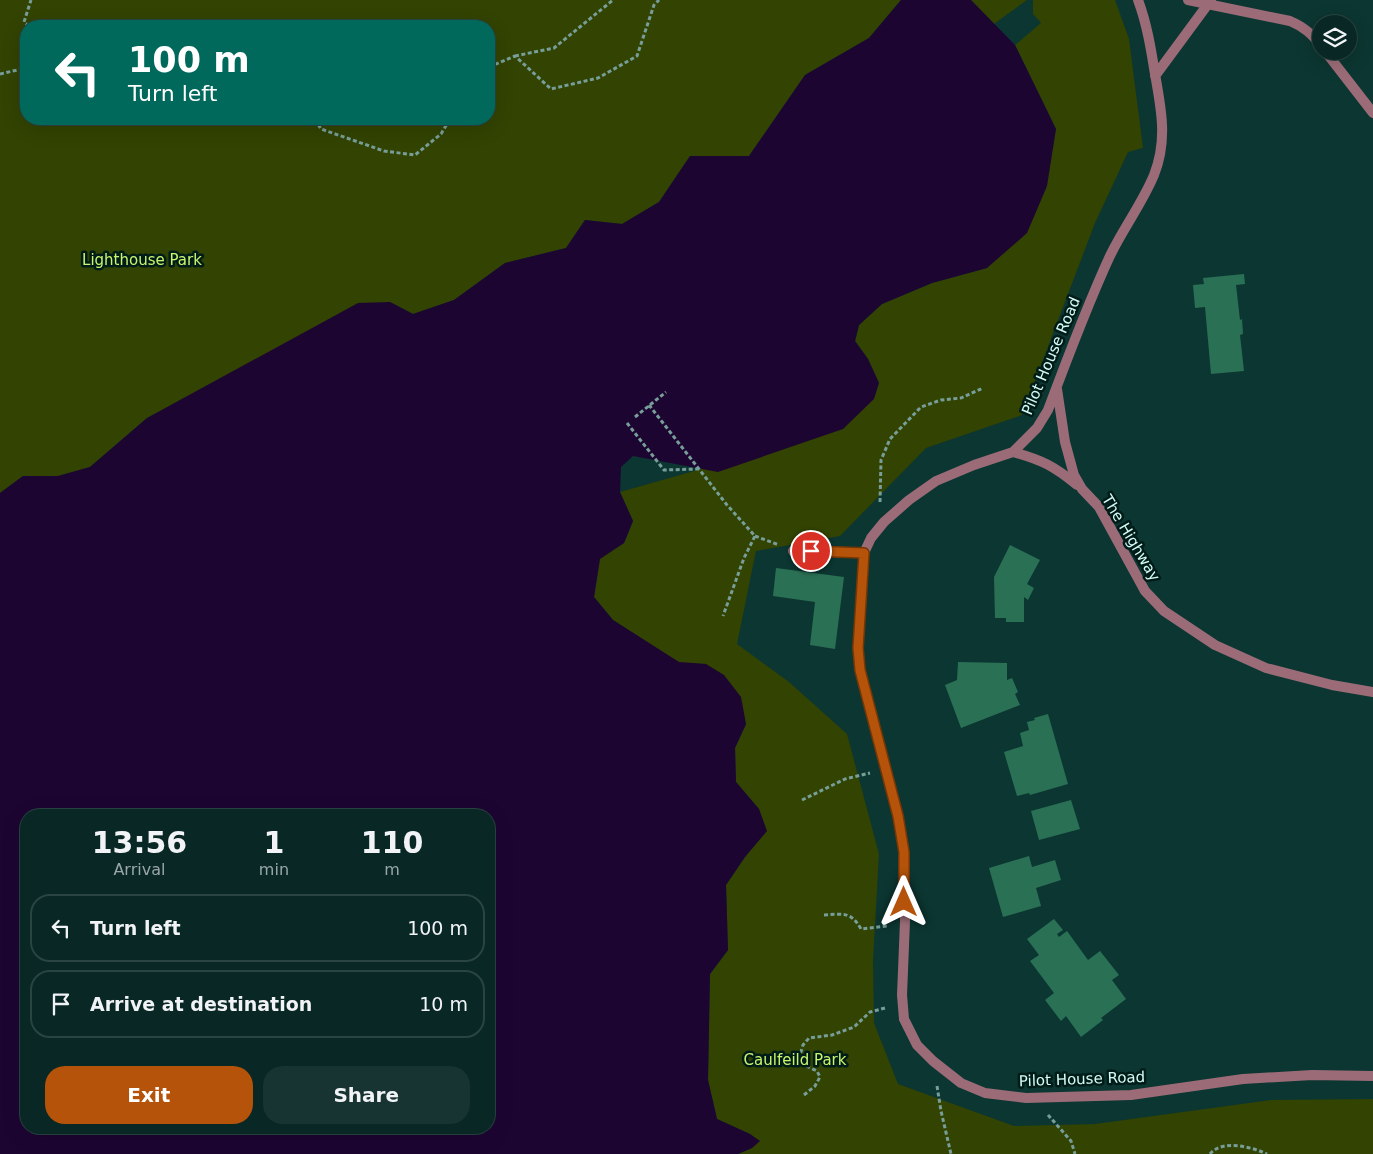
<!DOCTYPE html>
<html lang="en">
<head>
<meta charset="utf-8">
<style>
  body { margin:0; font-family:"DejaVu Sans",sans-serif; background:#173432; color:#f1f3f6; height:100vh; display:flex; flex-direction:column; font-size:19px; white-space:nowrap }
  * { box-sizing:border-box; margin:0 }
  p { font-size:16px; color:#99a6a7 }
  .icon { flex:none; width:28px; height:28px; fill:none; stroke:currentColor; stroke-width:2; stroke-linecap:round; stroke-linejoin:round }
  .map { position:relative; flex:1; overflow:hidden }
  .drawer { position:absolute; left:20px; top:809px; width:475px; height:325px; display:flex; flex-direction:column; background:#092825; border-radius:20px; box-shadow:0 5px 20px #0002,0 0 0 1px #294442 }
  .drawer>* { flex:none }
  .banner { position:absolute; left:20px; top:20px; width:475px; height:105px; border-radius:20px; box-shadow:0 5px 20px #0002,0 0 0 1px #294442; background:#00695c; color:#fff; overflow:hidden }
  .tools { position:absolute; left:1312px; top:15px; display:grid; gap:10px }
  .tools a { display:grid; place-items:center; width:45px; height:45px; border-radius:50%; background:#092825; box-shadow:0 5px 20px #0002,0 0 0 1px #294442; font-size:25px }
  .pin { position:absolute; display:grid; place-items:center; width:42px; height:42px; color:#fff; margin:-21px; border:2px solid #fff; border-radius:50%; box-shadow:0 1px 5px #0007 }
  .me { position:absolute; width:55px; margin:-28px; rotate:0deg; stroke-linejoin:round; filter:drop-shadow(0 0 4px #0008) }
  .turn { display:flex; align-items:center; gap:18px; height:105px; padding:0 25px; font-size:22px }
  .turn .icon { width:65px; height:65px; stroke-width:2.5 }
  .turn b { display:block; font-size:35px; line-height:42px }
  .eta { display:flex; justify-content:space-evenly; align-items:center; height:85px; text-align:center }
  .eta b { font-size:30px; font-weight:700; line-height:35px }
  .primary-button { display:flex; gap:10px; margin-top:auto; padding:10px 25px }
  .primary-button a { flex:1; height:58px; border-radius:20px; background:#b45309; color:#fff; font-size:20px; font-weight:700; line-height:58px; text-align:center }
  .primary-button a+a { background:#173432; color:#f1f3f6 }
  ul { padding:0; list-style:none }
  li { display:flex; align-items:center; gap:15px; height:68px; margin:0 10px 8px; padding:0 15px; border:2px solid #294442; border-radius:20px }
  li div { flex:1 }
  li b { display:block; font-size:19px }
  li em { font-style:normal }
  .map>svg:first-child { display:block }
  .green { fill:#324302; fill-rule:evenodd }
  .water { fill:#1d0532; fill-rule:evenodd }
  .building { fill:#2a7055 }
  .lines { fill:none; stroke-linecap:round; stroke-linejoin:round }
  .path { stroke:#779e98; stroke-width:3; stroke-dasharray:4 2.5; stroke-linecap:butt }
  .service { stroke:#9b6c77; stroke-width:10 }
  .minor { stroke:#9b6c77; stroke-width:10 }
  .route-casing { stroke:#753606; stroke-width:12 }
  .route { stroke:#b45309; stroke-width:9 }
  .labels { text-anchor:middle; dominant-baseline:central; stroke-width:5; stroke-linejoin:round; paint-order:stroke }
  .park-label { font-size:15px; fill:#caf46c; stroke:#001c19 }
  .street-label { font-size:15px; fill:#d6fbf5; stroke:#001c19 }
</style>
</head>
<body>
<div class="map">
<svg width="1373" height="1154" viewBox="0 0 1373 1154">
  <rect width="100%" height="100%" fill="#0c3631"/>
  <!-- green -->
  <path class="green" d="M0,0H901L869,38L805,75L749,156H690L659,202L622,224L585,220L566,248L505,263L454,300L413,314L390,302L147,418L90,467L58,476H23L0,493ZM26,26H489V119H26Z
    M971,0H1027L994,24Z
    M1033,0H1115L1129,39L1143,148L1128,152L1095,223L1022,415L926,448L840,536L756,551L737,644L789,682L847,734L879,854L873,961L874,1023L898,1084L1014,1126L1095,1124L1271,1100L1373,1099V1154H738L752,1148L750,1134L717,1119L708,1080L710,974L728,950L726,885L745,857L766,831L759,809L736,782L735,748L746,724L706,664L679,663L613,620L594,597L600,558L624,543L633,521L620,492L843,429L879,383L868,359L855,341L859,325L882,304L932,283L987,268L1056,129L1015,45L1041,23L1033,14Z"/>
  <!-- water -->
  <path class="water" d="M901,0H971L1015,45L1056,129L1047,186L1027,233L987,268L932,283L882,304L859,325L855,341L868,359L879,383L874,399L843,429L718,472L633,456L621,467L620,492L633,521L624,543L600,559L594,597L613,620L679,662L706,664L724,675L741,697L746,724L735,748L736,782L759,809L767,831L745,857L726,885L728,950L710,974L708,1080L717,1119L750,1134L760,1141L752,1148L738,1154H0V493L23,476H58L90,467L147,418L358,303L390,302L413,314L454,300L505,263L566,248L585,220L622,224L659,202L690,156H749L805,75L869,38ZM26,815H489V1128H26Z"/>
  <!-- building -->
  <path class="building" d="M1244,274L1245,284L1236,285L1240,320L1242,319L1243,334L1240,335L1244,371L1211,374L1205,307L1195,308L1193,285L1204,284L1203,278Z
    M1010,545L1040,560L1027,584L1034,588L1028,600L1024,597V622H1006V618H995L994,577Z
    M776,568L844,577L835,649L810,645L815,602L773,596Z
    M958,662L1007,663V680L1012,678L1018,692L1015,694L1020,705L961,728L945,685L957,680Z
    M1048,714L1068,784L1030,795L1029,793L1017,796L1004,752L1023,746L1020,733L1029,730L1027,722L1035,720L1034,718Z
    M1071,800L1080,829L1039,840L1031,811Z
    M1029,856L1032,867L1055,860L1061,880L1036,888L1041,906L1003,917L989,868Z
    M1054,919L1063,930L1057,934L1059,937L1067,931L1088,960L1100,951L1119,975L1112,980L1126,999L1101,1018L1103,1020L1081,1037L1066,1016L1061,1021L1045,1000L1054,993L1030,961L1039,955L1027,939Z"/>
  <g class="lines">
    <!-- path -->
    <path class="path" d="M29,26L24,22L31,0
      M515,56L554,48L613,0
      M489,67L515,56L551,89L598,78L637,56L654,5L659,0
      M0,74L26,68
      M315,119L321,129L384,151L415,155L441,134L450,119
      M649,405L727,505L755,536L744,558L723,616
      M635,417L666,392
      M627,423L664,470L699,469
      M880,502L881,460L890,439L921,407L941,400L961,398L983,388
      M755,536L779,545
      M802,800L845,779L870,773
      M824,915C842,914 851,911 861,929L887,926
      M937,1086L941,1111L951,1154
      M804,1095L815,1086L820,1077L817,1071L804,1065L800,1055L803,1045L809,1038L832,1035L854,1027L870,1012L885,1008
      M1048,1115L1071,1141L1075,1154
      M1210,1154C1222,1139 1252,1147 1267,1154"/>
    <!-- service -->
    <path class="service" d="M793,551L864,553"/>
    <!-- minor -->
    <path class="minor" d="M1138,0C1147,24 1151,49 1155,74C1161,108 1168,140 1154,175C1142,204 1122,230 1109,258C1086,308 1067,359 1048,410L1037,428L1013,452L974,465L936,481L909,500L884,522L871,538L864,553L858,648L860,671L898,816L904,852L905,921L902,995L904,1019L917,1045L933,1061L961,1083L985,1093L1026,1098L1131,1095L1243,1079L1312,1075L1373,1076
      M1188,0L1290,21C1304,27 1312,34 1321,46
      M1325,51L1373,113
      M1155,76L1211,0
      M1057,389L1065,442L1074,475L1082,489L1099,507L1145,591L1164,611L1215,645L1266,668L1332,685L1373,692
      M1013,452C1042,460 1054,466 1077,485"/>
  </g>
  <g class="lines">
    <defs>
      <path id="route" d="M811,551L864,553L858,648L860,670L898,816L904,852V902"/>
    </defs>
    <!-- route casing -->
    <use href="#route" class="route-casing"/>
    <!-- route -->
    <use href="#route" class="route"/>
  </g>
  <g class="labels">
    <!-- park labels -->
    <g class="park-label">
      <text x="142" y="260">Lighthouse Park</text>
      <text x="795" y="1060">Caulfeild Park</text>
    </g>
    <!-- street labels -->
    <g class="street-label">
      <text transform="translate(1051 356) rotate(-67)">Pilot House Road</text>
      <text transform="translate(1131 538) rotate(59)">The Highway</text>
      <text transform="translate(1082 1079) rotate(-2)">Pilot House Road</text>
    </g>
  </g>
</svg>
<div class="tools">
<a><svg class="icon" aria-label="layers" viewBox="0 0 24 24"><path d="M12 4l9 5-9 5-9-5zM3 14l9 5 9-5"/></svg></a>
</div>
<div class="pin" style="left:811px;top:551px;background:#d93025"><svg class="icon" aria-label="arrive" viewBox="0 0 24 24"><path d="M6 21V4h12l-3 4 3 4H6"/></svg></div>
<svg class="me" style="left:904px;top:902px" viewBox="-20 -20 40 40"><path d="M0-17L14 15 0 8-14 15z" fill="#b45309" stroke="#fff" stroke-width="4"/></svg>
<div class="banner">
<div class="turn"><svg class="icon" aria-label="left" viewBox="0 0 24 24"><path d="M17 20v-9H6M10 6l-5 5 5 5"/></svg><div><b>100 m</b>Turn left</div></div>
</div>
<section class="drawer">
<div class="eta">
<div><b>13:56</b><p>Arrival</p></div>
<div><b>1</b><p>min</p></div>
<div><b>110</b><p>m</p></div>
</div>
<ul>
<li><svg class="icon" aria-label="left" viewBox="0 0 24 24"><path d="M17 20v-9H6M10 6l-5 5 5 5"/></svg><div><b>Turn left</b></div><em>100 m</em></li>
<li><svg class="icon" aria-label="arrive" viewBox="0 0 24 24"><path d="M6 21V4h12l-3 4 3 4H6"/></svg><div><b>Arrive at destination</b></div><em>10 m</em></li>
</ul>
<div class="primary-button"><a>Exit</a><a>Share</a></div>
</section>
</div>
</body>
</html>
